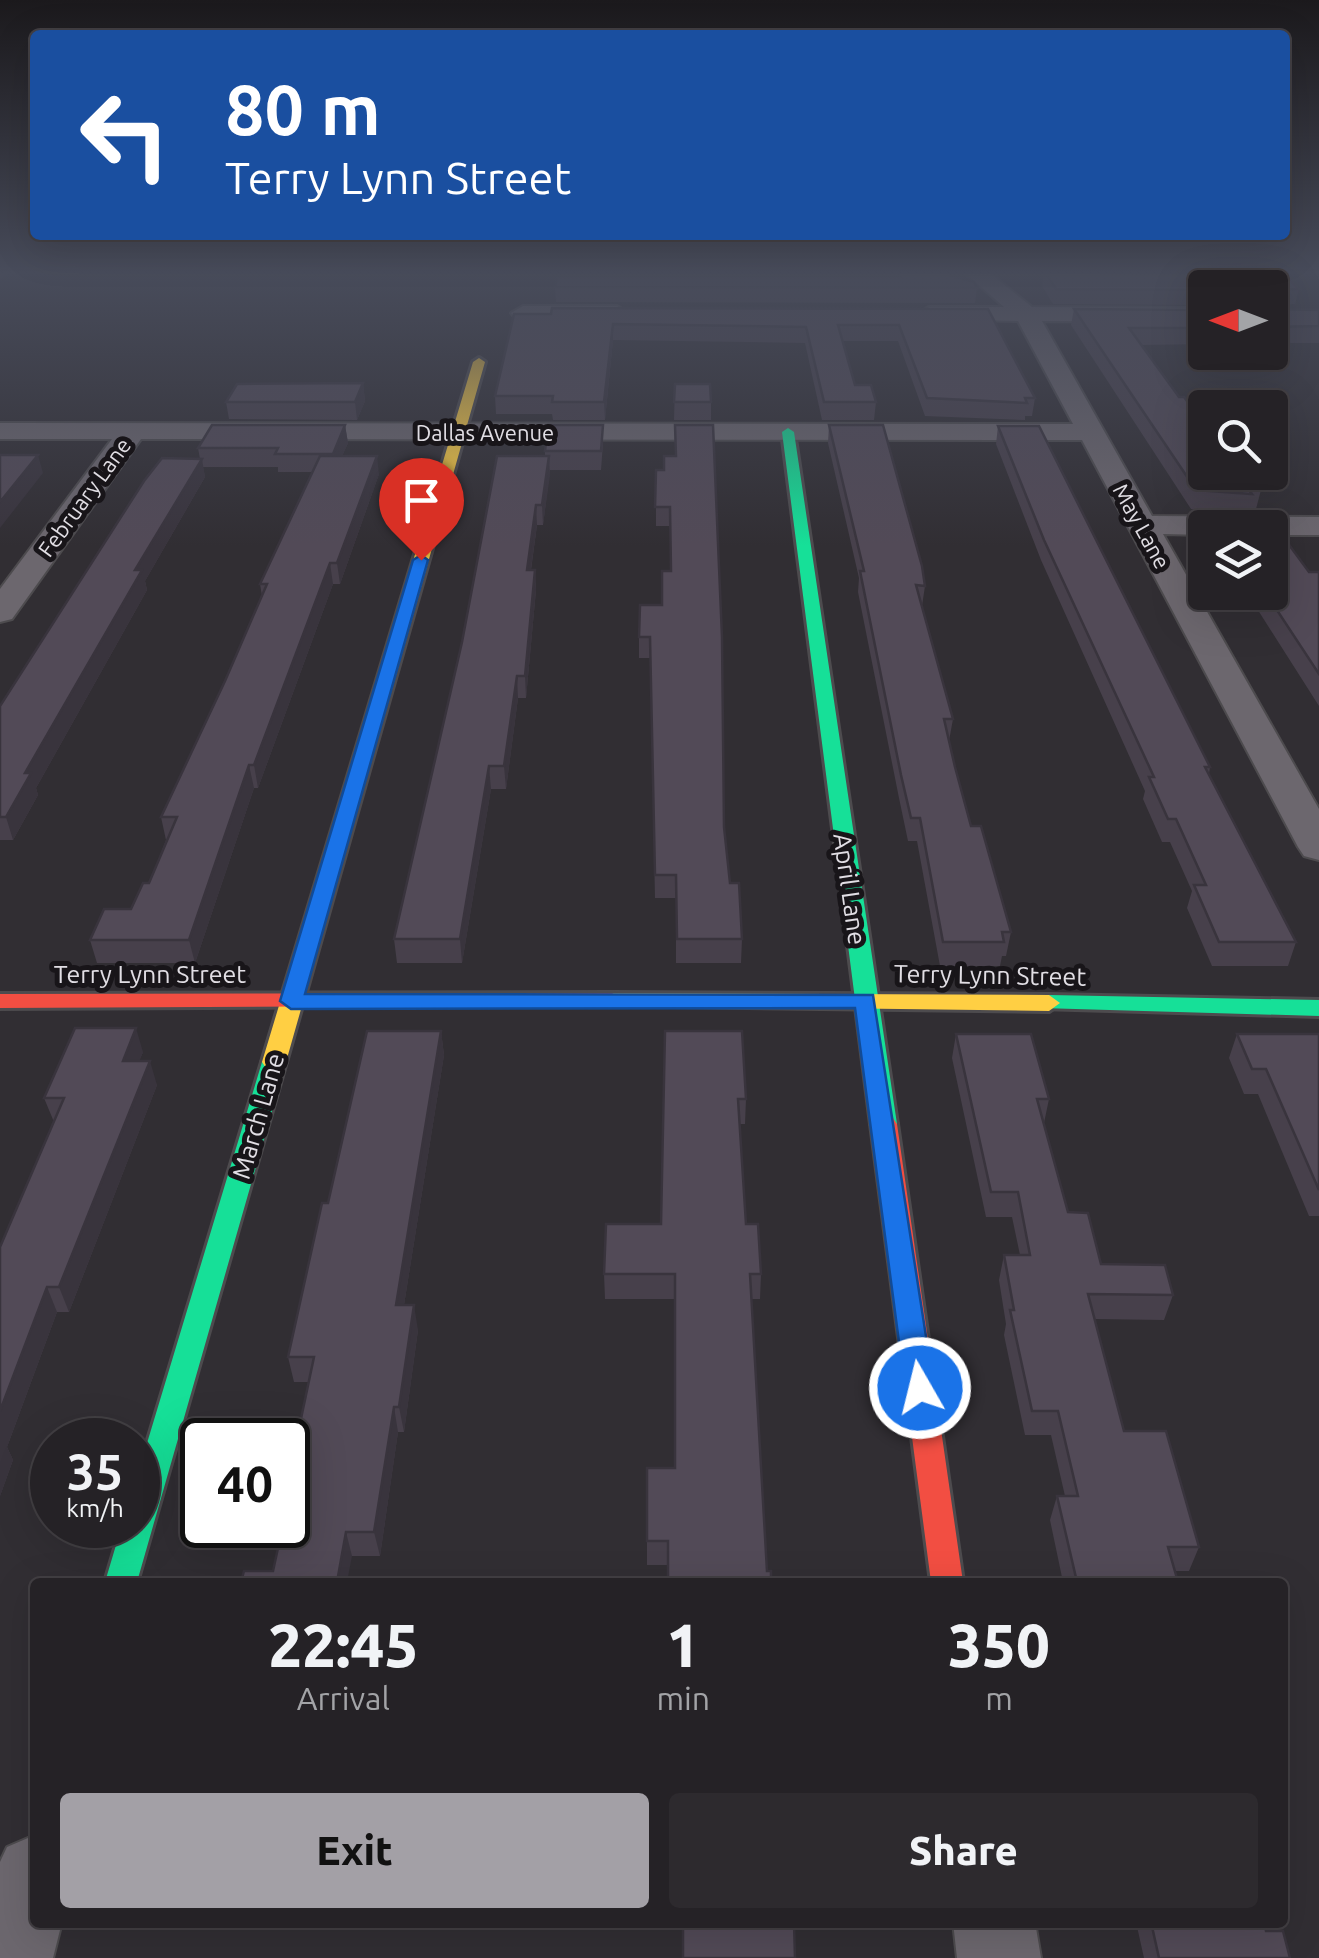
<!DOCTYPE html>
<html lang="en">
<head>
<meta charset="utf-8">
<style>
  body { margin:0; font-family:Ubuntu,sans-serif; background:#2d2a2e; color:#f1f3f6; height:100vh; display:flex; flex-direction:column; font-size:38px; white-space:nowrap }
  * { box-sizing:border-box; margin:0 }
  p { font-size:32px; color:#a3a4a7 }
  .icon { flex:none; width:55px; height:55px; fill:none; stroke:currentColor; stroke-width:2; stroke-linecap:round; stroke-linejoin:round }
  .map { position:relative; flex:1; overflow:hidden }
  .drawer { position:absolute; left:30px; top:1578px; width:1258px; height:350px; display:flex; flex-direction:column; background:#252226; border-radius:10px; box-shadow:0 10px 40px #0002,0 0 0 2px #423f43 }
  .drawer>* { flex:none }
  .hud { position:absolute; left:30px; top:30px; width:1260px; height:210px; border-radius:10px; box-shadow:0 10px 40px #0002,0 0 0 2px #423f43; background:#1a4fa0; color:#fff; overflow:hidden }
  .needle { width:65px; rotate:270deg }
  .buttons { position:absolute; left:1188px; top:270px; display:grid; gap:20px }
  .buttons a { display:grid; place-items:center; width:100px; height:100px; border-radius:10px; background:#252226; box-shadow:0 10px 40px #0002,0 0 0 2px #423f43; font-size:50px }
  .speed { position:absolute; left:30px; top:1418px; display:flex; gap:20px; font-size:50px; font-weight:700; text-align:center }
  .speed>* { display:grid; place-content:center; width:130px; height:130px; border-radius:50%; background:#252226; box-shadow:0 10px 40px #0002,0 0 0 2px #423f43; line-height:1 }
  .speed small { font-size:25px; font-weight:400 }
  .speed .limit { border:5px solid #111; border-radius:15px; background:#fff; color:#111 }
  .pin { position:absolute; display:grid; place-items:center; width:85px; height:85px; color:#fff; margin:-102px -42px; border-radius:50% 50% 50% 0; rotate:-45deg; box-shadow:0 0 10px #0007 }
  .pin .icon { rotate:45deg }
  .me { position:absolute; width:110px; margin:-55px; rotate:352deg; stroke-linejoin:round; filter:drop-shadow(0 0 8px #0008) }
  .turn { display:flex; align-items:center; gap:35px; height:210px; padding:0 30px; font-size:45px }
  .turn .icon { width:130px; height:130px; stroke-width:2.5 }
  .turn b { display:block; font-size:70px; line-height:85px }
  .eta { display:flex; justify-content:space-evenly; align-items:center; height:170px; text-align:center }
  .eta b { font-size:60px; font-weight:800; line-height:70px }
  .primary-button { display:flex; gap:20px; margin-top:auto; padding:20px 30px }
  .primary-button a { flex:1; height:115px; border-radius:10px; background:#a3a0a6; color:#111; font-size:40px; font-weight:800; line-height:115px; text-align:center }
  .primary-button a+a { background:#2d2a2e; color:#f1f3f6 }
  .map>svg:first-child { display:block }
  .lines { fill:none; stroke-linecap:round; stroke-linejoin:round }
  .street-casing { stroke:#4d4b4e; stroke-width:4 }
  .fast-casing { stroke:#4d4b4e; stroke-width:6 }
  .slow-casing { stroke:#4d4b4e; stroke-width:6 }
  .jam-casing { stroke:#4d4b4e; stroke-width:6 }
  .street { fill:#6c676e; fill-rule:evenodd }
  .fast { fill:#16e098; fill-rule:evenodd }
  .slow { fill:#ffcf43; fill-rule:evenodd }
  .jam { fill:#f24e42; fill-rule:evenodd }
  .wall { fill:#47404b }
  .shaded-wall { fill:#39343d }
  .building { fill:#524a57; stroke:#39343d; stroke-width:2.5 }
  .route { fill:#1a73e8; stroke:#114b97; stroke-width:2.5 }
  .labels { text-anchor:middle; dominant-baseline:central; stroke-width:10; stroke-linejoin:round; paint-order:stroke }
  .far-street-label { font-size:22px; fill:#e1dee4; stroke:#181519 }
  .street-label { font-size:25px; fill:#e1dee4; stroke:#181519 }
</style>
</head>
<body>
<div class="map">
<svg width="1319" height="1958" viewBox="0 0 1319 1958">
  <rect width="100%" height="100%" fill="#312e33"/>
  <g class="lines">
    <defs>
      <path id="street" d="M964,272H988L1032,307L1205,308V322L1042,321L1152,516L1319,517V535H1270V528H1205V535L1163,534L1319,809V860L1304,856L1298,847L1082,440L141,439L12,619L0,622V589L112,439H0V423L1073,424L1018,321L921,319L917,314L929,307H1004Z
        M523,306H617L629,313L617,320L515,318L511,313Z
        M35,1835V1922H62L53,1958H0V1862L7,1847Z
        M953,1922H1035L1041,1958H957Z"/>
      <path id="fast" d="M788,428L794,432L897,1124L893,1130H875L871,1124L782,432Z
        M1049,995L1319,1000V1016L1041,1008L1038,1003L1041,998Z
        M274,1054L286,1062L137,1582H105L122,1525H138V1473L262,1062Z"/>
      <path id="slow" d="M479,358L485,362L286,1062L282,1068H266L262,1062L473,362Z
        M612,993L1049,995L1060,1003L1049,1011L604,1005L601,1000Z"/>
      <path id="jam" d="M0,272H6L0,276Z
        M612,993L623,1000L620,1005L0,1008V994Z
        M884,1115L893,1118L897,1124L963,1582H931L871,1124L875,1118Z"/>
    </defs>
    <!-- street casing -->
    <use href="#street" class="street-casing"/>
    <!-- fast casing -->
    <use href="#fast" class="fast-casing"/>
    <!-- slow casing -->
    <use href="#slow" class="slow-casing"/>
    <!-- jam casing -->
    <use href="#jam" class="jam-casing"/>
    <!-- street -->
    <use href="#street" class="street"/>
    <!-- fast -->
    <use href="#fast" class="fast"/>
    <!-- slow -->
    <use href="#slow" class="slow"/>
    <!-- jam -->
    <use href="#jam" class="jam"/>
  </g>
  <!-- wall -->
  <path class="wall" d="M882,272H947L949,275L977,288L975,303L556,302L555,287L886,277Z
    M1044,272H1105L1299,289L1295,304L1271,305V309L1319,310V343H1270V288H1205V305L1053,304L1042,286Z
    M988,309L1035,398L1032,416H1025V420L925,416L898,341H843L855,385L876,402L874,420H822L805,343L613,340L605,420H553L552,414H496L495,396L514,314Z
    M1074,309L1205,310V344L1141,345L1179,397H1184L1200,419H1205V472H1249L1261,490L1256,509H1248L1247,512H1265L1309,572H1319V706L1256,607L1257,603L1250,592H1270V528H1211L1215,512H1239L1191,509L1071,325Z
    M363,383L365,401L357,420L229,419L226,402Z
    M675,384L711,402V420H674Z
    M345,425L348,443L342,456L379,474L340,584H333L258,788H254L195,963H97L90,940L131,909L149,883L166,840L161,817L225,681L262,596L260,584L312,472H278V467H203L205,477L145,581L147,590L36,788L38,795L13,840H0V706L200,459L198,448Z
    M829,425L925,586L922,606L953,719L949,741L955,767L971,826L1011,932L1006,956H1002L1000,966H940L917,841H908L899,798L858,592L859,578L828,443Z
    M998,426L1210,767L1209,774L1296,942L1288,966H1212L1187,908L1192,891L1170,842H1162L1143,799L1145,791L1041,560L996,444Z
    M603,443L601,470H550L543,525H537L531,570H535L536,590L526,698H518L506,789H491L462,963H397L394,939L545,456V451Z
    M656,470H664L724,827L730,883L742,939L741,963H676V898H655L650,658H639V637L662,605L670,571V526H656Z
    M441,1031L444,1055L404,1305L418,1330L404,1432H398L380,1556H352L273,1571L288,1525V1440L299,1428L308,1382H294L288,1357L328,1203Z
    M665,1031L746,1099L745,1124H740L746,1224L761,1274L760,1299H751L667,1565H647V1468H674V1299H605L604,1274L661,1224Z
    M956,1034L1049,1099L1044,1123L1068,1212L1101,1264L1173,1295L1164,1320L1094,1319L1124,1431L1199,1547L1189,1571H1175L1178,1582H1063L1050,1520L1057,1496H1065L1051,1435H1025L1004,1335L1006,1324L999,1280L1004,1255H1020L1012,1217H986L952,1058Z
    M1237,1034H1319V1216H1309L1258,1094H1244L1229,1058Z
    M143,1052L139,1061L157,1085L69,1312H57L7,1447L13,1460L0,1496L20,1203L54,1122L44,1098Z
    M1136,1922H1264L1266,1931L1290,1958H1144Z"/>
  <!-- shaded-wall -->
  <path class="shaded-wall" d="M613,324V340L605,420L604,402Z
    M363,383L365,401L357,420L355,402Z
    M345,425L348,443L335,472L333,454Z
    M38,455L43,473L0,528V502Z
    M377,456L379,474L340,584L337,563Z
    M549,456L550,475L543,525L542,505Z
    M202,459L205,477L145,581L147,590L36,788L38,795L13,840L6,817L25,773L135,570Z
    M536,505L537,525L528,590L527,570Z
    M330,563L333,584L258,788L254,765Z
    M535,570L536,590L526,698L525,676Z
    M517,676L518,698L506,789L504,766Z
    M249,765L254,788L195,963L189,940Z
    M489,766L491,789L462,963L460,939Z
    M136,1028L143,1052L130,1085L123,1061Z
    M441,1031L444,1055L400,1330L396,1305Z
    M150,1061L157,1085L69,1312L59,1287Z
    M47,1287L57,1312L7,1447L13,1460L0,1496V1411Z
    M414,1305L418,1330L404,1432L399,1407Z
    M394,1407L398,1432L380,1556L374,1532Z
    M346,1532L352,1556L347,1582H337Z"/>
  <!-- building -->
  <path class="building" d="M897,272H947L949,275L974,282L977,288L555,287L557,277H901Z
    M1045,272L1286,276L1299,289L1271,290V309L1319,310V326L1270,327V288H1205V290L1056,289Z
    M552,308L988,309L1035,398H1025L1027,403L927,398L899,325H838L855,385H871L876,402H824L806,327L613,324L604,402H552L553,396H495L514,314H551Z
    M1074,309L1205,310V328H1129L1179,397H1184L1200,419H1205V472H1249L1261,490H1249L1252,494L1196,490Z
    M363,383L355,402H226L237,384Z
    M675,384H710L711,402H674Z
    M212,425H345L333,454H275L278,448H198Z
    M548,425H603L601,451H545Z
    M675,425H713L722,637L724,827L730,883H739L742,939H677L676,875H655L650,637H639L640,605H662V571H671L670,507H655L656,470H664V456H676Z
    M829,425H883L922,566L925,586L916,585L953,719H944L955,767L971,826H981L1011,932H1002L1004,942H943L920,818H911L901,775L860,571H864Z
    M998,426H1039L1210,767H1205L1296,942H1219L1194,885H1206L1176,819H1168L1149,777H1154L1044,540Z
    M0,455H38L0,502Z
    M320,456H377L337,563H330L254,765H249L189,940H90L104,909H131L143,883H149L177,817H161L225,681L267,584H260Z
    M497,456H549L542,505H536L527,570H535L525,676H517L504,766H489L460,939H394L462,642Z
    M162,458L202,459L135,570H142L25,773H31L6,817H0V706L144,481Z
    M1215,512H1265L1309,572H1319V674L1265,592H1270V528H1225Z
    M75,1028H136L123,1061H150L59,1287H47L0,1411V1247L64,1098H44Z
    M367,1031H441L396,1305H414L399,1407H394L374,1532H346L337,1582H241L244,1571H273L283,1525H288V1501L292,1481H288V1440H271L274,1428H299L314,1357H288L322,1203H328Z
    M665,1031H742L746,1099H738L746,1224H758L761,1274H750L767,1571H771V1582H668V1541H647V1468H675V1274H604L606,1224H661Z
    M956,1034H1031L1049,1099H1037L1068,1212L1088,1213L1101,1264L1165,1265L1173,1295L1088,1294L1124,1431H1166L1199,1547H1168L1178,1582H1077L1057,1496H1078L1058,1411H1032L1010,1310H1014L1004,1255H1030L1018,1192H991Z
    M1237,1034H1319V1190L1266,1069H1252Z
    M683,1922H794L795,1958H683Z
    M1151,1922H1264L1266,1931H1283L1290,1958H1159Z"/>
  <!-- sky -->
  <linearGradient id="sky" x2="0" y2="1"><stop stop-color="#1b191c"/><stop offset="0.5" stop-color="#484c5b"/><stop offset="1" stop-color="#484c5b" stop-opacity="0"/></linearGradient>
  <rect width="1319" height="546" fill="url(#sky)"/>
  <!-- route -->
  <path class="route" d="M421,555L428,560L305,994L873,995L934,1388L930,1397L920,1401L909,1397L905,1388L855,1008L291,1009L280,1001L413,560Z"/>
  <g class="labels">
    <!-- far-street labels -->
    <g class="far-street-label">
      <text x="485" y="432">Dallas Avenue</text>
      <text transform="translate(84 497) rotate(-54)">February Lane</text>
      <text transform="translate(1142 526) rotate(61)">May Lane</text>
    </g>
    <!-- street labels -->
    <g class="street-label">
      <text transform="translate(850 889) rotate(82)">April Lane</text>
      <text x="150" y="974">Terry Lynn Street</text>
      <text transform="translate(990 975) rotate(1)">Terry Lynn Street</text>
      <text transform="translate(258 1116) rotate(-74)">March Lane</text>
    </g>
  </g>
</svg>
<div class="buttons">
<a><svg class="needle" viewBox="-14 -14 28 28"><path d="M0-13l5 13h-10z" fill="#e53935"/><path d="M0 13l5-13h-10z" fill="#a3a4a7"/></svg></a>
<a><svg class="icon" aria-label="search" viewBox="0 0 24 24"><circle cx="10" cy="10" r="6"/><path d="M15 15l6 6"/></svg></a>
<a><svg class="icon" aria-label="layers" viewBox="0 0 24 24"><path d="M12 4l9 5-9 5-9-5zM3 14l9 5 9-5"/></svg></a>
</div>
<div class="speed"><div>35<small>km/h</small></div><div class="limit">40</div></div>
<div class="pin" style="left:421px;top:560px;background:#d93025"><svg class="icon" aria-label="arrive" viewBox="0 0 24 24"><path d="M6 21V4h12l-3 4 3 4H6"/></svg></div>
<svg class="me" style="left:920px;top:1388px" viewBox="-20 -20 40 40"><circle r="17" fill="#1a73e8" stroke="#fff" stroke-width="3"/><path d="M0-11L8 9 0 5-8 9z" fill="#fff"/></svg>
<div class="hud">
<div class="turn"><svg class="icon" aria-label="left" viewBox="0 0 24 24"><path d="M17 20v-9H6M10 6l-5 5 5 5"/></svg><div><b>80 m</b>Terry Lynn Street</div></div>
</div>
<section class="drawer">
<div class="eta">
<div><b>22:45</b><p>Arrival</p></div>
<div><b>1</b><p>min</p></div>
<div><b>350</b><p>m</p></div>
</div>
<div class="primary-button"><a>Exit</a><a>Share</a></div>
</section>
</div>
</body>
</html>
